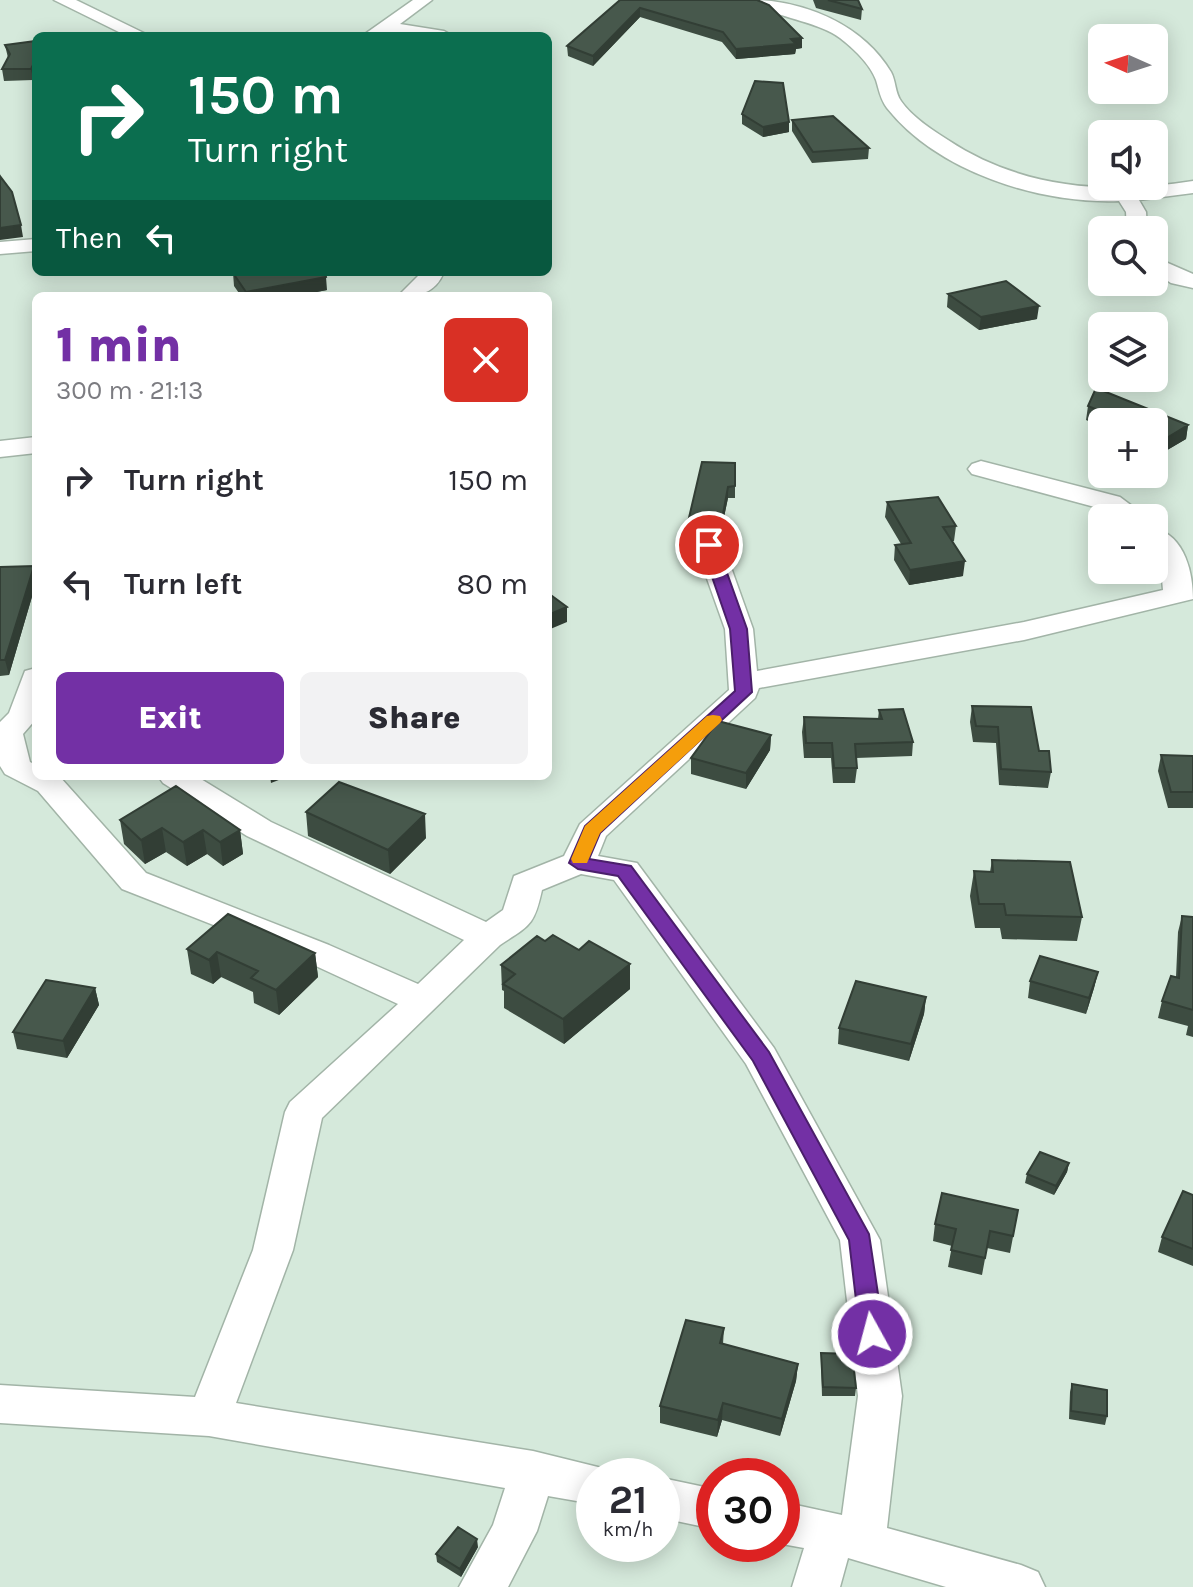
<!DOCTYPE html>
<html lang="en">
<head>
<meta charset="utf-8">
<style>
  body { margin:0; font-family:Karla,sans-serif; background:#f2f2f3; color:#2b2b33; height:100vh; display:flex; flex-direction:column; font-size:30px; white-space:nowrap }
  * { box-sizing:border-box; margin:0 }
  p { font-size:26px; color:#7c7c81 }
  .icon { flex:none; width:44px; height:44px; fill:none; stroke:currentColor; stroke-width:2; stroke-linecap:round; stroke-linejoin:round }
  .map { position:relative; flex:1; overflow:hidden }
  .drawer { position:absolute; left:32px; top:292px; width:520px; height:488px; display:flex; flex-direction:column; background:#fff; border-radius:12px; box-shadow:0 4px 20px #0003 }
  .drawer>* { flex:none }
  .top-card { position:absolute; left:32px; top:32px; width:520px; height:244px; border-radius:12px; box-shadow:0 4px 20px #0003; background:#0b6e4f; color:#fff; overflow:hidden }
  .needle { width:52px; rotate:273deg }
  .tools { position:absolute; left:1088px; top:24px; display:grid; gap:16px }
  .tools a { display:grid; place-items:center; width:80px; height:80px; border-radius:12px; background:#fff; box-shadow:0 4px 20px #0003; font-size:40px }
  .speed { position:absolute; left:576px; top:1458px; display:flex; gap:16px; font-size:40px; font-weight:700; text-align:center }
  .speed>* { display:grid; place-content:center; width:104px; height:104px; border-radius:50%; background:#fff; box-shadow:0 4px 20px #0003; line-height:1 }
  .speed small { font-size:20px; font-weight:400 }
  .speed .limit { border:12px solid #d22; background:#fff; color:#111 }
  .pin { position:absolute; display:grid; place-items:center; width:68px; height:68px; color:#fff; margin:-34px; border:4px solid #fff; border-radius:50%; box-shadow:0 2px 8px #0007 }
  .me { position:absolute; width:88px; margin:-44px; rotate:353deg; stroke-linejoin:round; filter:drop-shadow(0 0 6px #0008) }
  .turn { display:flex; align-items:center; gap:28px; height:168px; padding:0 24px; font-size:36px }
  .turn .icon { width:104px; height:104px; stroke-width:2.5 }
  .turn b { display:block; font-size:56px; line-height:68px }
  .then { display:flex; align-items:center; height:76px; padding:0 24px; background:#0003; gap:16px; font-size:30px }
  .round { display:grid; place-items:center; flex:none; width:84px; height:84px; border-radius:12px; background:#f2f2f3 }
  .head { display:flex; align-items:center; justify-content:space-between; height:136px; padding:0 24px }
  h1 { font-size:48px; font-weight:800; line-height:60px; color:#7330a5 }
  .button { display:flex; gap:16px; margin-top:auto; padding:16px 24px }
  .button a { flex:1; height:92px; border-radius:12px; background:#7330a5; color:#fff; font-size:32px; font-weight:800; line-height:92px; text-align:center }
  .button a+a { background:#f2f2f3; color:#2b2b33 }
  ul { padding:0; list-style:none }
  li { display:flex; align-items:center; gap:24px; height:104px; padding:0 24px }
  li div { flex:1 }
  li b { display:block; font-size:30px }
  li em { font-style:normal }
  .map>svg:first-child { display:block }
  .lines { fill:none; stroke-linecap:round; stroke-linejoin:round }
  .minor-casing { stroke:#a2b4a7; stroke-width:3 }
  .minor { fill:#fff; fill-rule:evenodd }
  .wall { fill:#3d4c41 }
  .shaded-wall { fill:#323e35 }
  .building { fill:#47584c; stroke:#323e35; stroke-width:2 }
  .route { fill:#7330a5; stroke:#4b1f6b; stroke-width:2 }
  .slow { fill:#f59e0b }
</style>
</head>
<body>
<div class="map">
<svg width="1193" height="1587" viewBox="0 0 1193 1587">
  <rect width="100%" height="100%" fill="#d5e9db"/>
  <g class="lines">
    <defs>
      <path id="minor" d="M54,0H76L150,36H127Z
        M413,0H432L400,24L444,31L453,36L388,32L382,36H362Z
        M751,0C804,0 863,25 891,72C896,81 895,93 901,101C911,116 932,130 948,140C1022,189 1107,195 1193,181V193L1139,200L1146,212L1147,230H1127L1126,212L1119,201C1039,204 938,172 887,108C880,99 879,89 876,80C870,64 853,48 840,38C816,20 768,17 751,0Z
        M36,239V251L0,254V242Z
        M1154,257L1193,274V288L1171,283L1154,272Z
        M422,272H444C435,294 419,296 398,296Z
        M36,437V453L0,457V441Z
        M981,461L1120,497L1148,518H1117L1102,509L972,474L968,469L972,464Z
        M1154,528C1186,536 1193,575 1193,599L1024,640L759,688L755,698L606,836L598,856L637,863L774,1048L880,1240L902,1396L887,1528L1021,1565L1038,1572L1045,1587H946L848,1558L840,1587H792L804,1548L782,1544V1502L842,1515L858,1396L840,1240L746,1064L614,880L581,874L542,890C534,926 530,925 500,945L322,1118L293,1250L236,1403L533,1451L610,1470L613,1476H594V1504L548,1496L537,1531L508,1587H459L493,1525L505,1488L209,1436L0,1423V1385L195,1397L253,1250L285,1112L290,1102L398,1004L305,961L122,889L38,791L5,774L0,766V722L9,713L25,671L36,668V719L23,734L30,762L36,765V776L60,777L146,873L329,945L418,984L464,940L247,836L163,783L158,776H196L271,822L486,922L503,910L514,876L564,856L580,824L729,690L725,629L695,545L699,539H719L723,545L753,629L757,671L1024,622L1163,590L1160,557L1154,551Z
        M662,1478L714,1489V1529L662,1518Z"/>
    </defs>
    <!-- minor casing -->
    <use href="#minor" class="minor-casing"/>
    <!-- minor -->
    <use href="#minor" class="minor"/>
  </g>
  <!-- wall -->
  <path class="wall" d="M620,0L802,38V48L796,49L795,54L736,59L722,42L640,17L593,66L568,56L567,46Z
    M813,0H858L862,9L861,20L816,8Z
    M36,41V74L33,80L4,81L2,69L8,58L5,45Z
    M742,114L789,132L763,137L742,124Z
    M792,120L869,148L868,159L812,163L792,131Z
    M233,273L327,290L296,296H241L234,286Z
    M948,294L1037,319L979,330L947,307Z
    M1088,406L1188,425L1186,439L1157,456L1154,455V422H1102V427L1086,420Z
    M702,462L735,486V498H728L720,536L688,533V522Z
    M887,502L956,526L954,541H952L963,576L909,585L894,560L895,545L901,544L885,517Z
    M34,566L36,583L9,675L0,676V567Z
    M972,706L1039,751L1051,772L1048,788L999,785L996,743L973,742L970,722Z
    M879,710L913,742L912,756L856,758L857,768L855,783H833L831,758H804L802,732L804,717L878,719Z
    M771,735L770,750L746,789L691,774V758Z
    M1161,755L1193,756V808H1168L1158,771Z
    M306,812L426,838L390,874L308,836Z
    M120,820L240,830L243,854L223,866L207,854L187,866L166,852L145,864L124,844Z
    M992,860L1082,917L1077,941L1002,939L1000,928H975L970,896L974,871L990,872Z
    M1182,916L1193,917V1037L1186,1035L1188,1026L1158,1018L1162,1001L1176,977L1178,932Z
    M187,949L315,953L318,977L279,1015L254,1003L253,992L221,977L213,984L191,974Z
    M501,965L630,989L564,1044L504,1008V991L502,990Z
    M1098,972L1094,988L1086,1014L1028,998L1030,981Z
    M95,988L99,1005L67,1058L17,1049L13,1032Z
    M926,997L924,1014L909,1061L838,1044L839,1028Z
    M1069,1163L1067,1172L1054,1195L1025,1183L1027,1174Z
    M1193,1195V1266L1158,1252L1162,1237Z
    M1018,1210L1010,1253L987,1248L982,1275L948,1267L952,1246L933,1241L935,1224Z
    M724,1328L723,1344L798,1364L796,1381L780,1436L722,1420L717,1437L660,1423V1406Z
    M821,1353L856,1388L855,1396H822L821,1362Z
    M1072,1384L1107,1416L1105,1425L1069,1419L1070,1392Z
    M478,1547L461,1577L437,1562L436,1554Z"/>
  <!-- shaded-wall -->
  <path class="shaded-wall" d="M640,8V17L593,66V56Z
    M802,38V48L796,49L795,54L736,59V49Z
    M36,59V74L33,80L31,69Z
    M789,122V132L763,137V127Z
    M21,225L23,237L0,240V228Z
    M326,277L327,290L296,296H247L246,292Z
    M1039,306L1037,319L979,330L981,317Z
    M1188,425L1186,439L1157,456L1160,442Z
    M728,487V498L720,536L721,525Z
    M965,561L963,576L909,585L910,570Z
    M34,566L36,583L9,675L5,660Z
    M567,607V622L548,630V615Z
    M771,735L770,750L746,789V773Z
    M270,776H289L271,783Z
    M425,814L426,838L390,874L388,850Z
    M162,828L166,852L145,864L141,840Z
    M203,830L207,854L187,866L183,842Z
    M240,830L243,854L223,866L220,842Z
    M217,952L221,977L213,984L209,960Z
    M315,953L318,977L279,1015L276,990Z
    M630,964V989L564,1044L563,1019Z
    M1098,972L1094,988L1086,1014L1089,998Z
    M95,988L99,1005L67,1058L63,1041Z
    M926,997L924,1014L909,1061L911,1044Z
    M1069,1163L1067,1172L1054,1195L1056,1186Z
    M798,1364L796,1381L780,1436L782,1419Z
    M723,1403L722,1420L717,1437L718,1420Z
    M477,1539L478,1547L461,1577L460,1569Z"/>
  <!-- building -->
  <path class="building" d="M620,0H757L769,5L802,38L791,39L796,44L736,49L723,32L640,8L593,56L567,46Z
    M828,0H858L862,9Z
    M36,41V59L31,69H2L10,54L5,45Z
    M755,81L783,83L789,122L763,127L742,114Z
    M833,116L869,148L813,152L792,120Z
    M0,176L12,192L21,225L0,228Z
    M240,272H325L326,277L246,292L233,273Z
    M1006,281L1039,306L981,317L948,294Z
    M1096,388L1188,425L1160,442L1154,440V422H1126L1088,406Z
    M702,462L735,463V486L728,487L721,525L688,522Z
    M938,497L956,526L943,527L965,561L910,570L895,545L911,543L887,502Z
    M34,566L5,660H0V567Z
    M548,593L567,607L548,615Z
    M972,706L1031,707L1039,751H1049L1051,772L1001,769L998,727L976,726Z
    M903,709L913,742L855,744L857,768H834L832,743H806L804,717L882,719L879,710Z
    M718,721L771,735L746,773L691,758Z
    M1161,755L1193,756V792H1171Z
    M339,782L425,814L388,850L306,812Z
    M176,786L240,830L220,842L203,830L183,842L162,828L141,840L120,820Z
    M992,860L1070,862L1082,917L1006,915L1004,904H979L974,871L993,872Z
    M228,914L315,953L276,990L251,978L258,971L217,952L209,960L187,949Z
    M1182,916L1193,917V1010L1162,1001L1171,976L1179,978Z
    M553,935L579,950L589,941L630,964L563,1019L503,984L515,974L501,965L537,936L545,941Z
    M1040,956L1098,972L1089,998L1030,981Z
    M46,980L95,988L63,1041L13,1032Z
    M856,981L926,997L911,1044L839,1028Z
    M1040,1152L1069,1163L1056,1186L1027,1174Z
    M1183,1191L1193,1195V1249L1162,1237Z
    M942,1193L1018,1210L1013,1236L990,1231L985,1258L951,1250L956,1229L935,1224Z
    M686,1320L724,1328L720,1343L798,1364L782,1419L723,1403L718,1420L660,1406Z
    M821,1353L852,1354L856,1388L823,1387Z
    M1072,1384L1107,1390V1416L1071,1411Z
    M458,1527L477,1539L460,1569L436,1554Z"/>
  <!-- route -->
  <path class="route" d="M709,540L717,545L747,629L752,692L600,833L589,859L631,866L769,1052L869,1234L884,1334L880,1341L872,1344L863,1341L860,1334L849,1240L753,1061L618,876L578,869L569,863L585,826L735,691L730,629L701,545Z"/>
  <!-- slow -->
  <path class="slow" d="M713,715L720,716L722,720L720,723L600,833L587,863H573L571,859L585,826L707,716Z"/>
</svg>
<div class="tools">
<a><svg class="needle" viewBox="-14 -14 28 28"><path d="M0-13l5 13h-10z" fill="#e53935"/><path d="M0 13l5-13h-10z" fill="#7c7c81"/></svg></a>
<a><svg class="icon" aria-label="sound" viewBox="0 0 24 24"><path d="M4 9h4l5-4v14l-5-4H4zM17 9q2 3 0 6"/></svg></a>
<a><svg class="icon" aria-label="search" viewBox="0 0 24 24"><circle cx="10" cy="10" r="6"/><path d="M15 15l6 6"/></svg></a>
<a><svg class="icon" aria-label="layers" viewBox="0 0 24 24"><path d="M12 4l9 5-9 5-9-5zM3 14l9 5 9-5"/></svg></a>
<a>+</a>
<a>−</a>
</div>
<div class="speed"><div>21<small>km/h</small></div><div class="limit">30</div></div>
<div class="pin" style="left:709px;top:545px;background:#d93025"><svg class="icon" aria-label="arrive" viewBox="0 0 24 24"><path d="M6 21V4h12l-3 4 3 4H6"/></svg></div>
<svg class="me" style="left:872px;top:1334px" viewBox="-20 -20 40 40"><circle r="17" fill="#7330a5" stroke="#fff" stroke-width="3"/><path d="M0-11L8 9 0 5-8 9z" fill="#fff"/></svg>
<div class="top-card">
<div class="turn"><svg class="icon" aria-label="right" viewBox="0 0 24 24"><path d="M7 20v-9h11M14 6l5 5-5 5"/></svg><div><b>150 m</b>Turn right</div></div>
<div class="then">Then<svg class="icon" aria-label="left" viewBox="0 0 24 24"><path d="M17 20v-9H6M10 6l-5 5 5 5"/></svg></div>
</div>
<section class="drawer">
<div class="head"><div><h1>1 min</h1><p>300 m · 21:13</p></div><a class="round" style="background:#d93025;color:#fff"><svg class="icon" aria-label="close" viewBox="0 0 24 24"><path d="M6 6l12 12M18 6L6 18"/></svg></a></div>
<ul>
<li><svg class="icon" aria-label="right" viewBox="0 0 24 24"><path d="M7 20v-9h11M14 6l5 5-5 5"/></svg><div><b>Turn right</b></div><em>150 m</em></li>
<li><svg class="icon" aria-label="left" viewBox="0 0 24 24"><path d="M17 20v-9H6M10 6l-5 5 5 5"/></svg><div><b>Turn left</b></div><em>80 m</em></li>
</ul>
<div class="button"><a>Exit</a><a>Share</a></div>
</section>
</div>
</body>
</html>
